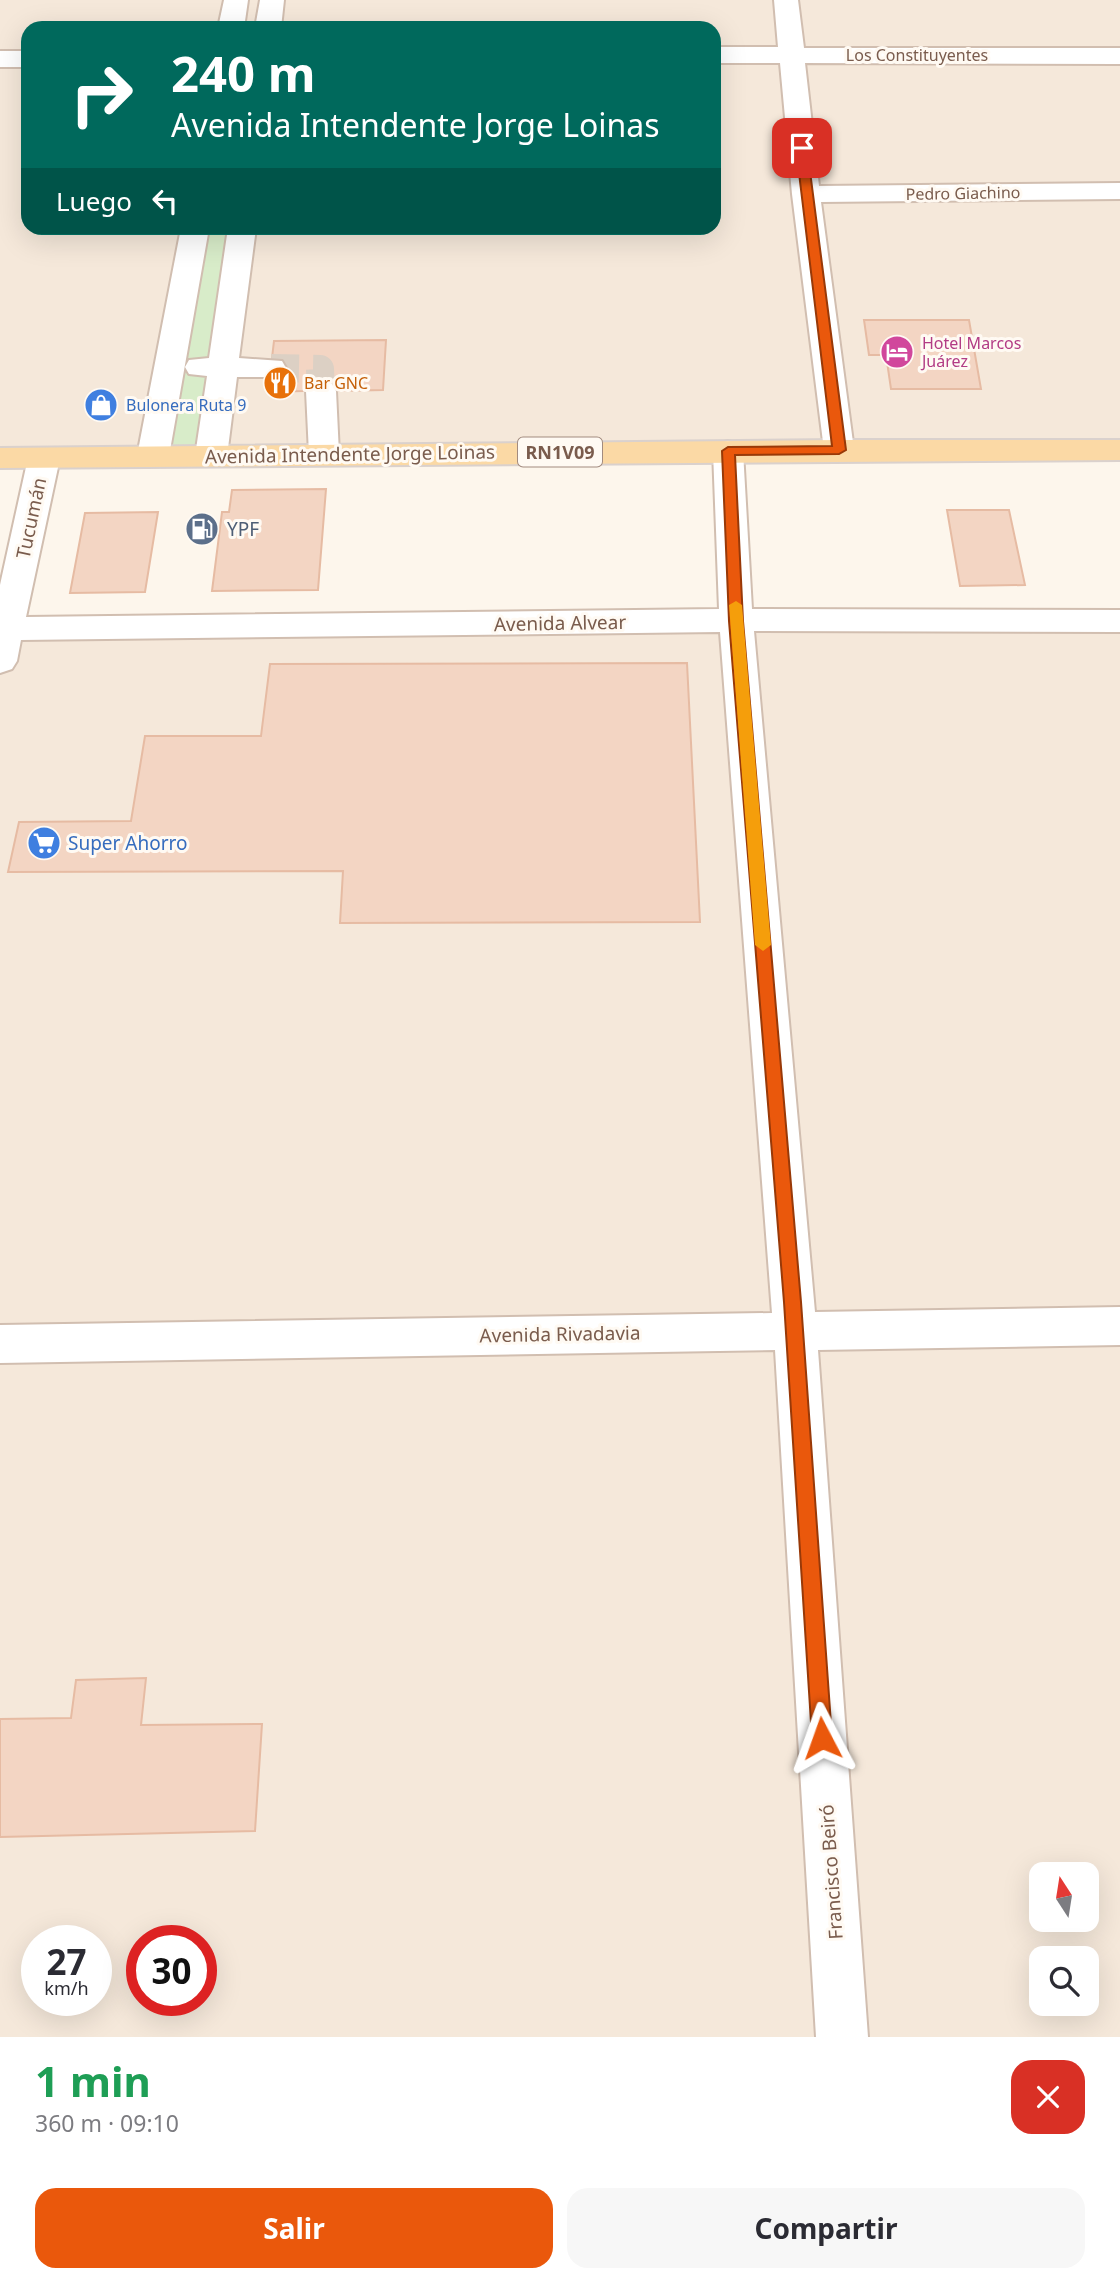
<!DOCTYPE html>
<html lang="es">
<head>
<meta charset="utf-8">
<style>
  body { margin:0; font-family:"Noto Sans",sans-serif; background:#f7f7f7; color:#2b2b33; height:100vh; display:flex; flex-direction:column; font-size:26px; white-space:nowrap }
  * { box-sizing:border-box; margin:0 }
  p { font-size:23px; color:#7c7c81 }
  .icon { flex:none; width:38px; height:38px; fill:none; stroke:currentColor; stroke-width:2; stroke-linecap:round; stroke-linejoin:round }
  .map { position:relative; height:2037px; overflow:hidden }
  .drawer { display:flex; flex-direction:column; background:#fff; flex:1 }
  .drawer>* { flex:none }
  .banner { position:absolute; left:21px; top:21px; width:700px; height:214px; border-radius:21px; box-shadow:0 7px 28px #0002; background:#00695c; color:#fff; overflow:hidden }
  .needle { width:46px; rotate:348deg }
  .fabs { position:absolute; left:1029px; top:1862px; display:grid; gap:14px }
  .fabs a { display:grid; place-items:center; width:70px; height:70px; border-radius:14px; background:#fff; box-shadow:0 7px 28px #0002; font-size:35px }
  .speed { position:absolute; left:21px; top:1925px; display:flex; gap:14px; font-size:35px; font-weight:700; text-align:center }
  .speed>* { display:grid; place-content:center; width:91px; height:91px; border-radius:50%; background:#fff; box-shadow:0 7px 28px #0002; line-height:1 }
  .speed small { font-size:18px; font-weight:400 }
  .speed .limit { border:10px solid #d22; background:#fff; color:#111 }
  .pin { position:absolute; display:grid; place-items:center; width:60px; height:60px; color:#fff; margin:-30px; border-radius:14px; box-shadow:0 4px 10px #0006 }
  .me { position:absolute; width:77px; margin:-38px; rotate:356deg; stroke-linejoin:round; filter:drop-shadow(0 0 5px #0008) }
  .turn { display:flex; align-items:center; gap:24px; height:147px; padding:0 35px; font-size:32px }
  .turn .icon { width:91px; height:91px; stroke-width:2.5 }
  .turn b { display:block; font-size:49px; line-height:60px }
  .then { display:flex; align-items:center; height:66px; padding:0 35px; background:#0003; gap:14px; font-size:26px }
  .round { display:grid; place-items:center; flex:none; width:74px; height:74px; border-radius:21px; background:#f7f7f7 }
  .overview { display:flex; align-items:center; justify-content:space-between; height:119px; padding:0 35px }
  h1 { font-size:42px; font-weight:700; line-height:52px; color:#1e9e55 }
  .primary-button { display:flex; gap:14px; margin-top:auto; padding:14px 35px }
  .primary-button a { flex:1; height:80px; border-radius:21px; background:#ea580c; color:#fff; font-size:28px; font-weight:700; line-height:80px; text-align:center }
  .primary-button a+a { background:#f7f7f7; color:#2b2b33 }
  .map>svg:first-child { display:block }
  .residential { fill:#f5e8da; fill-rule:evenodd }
  .green { fill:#d8ecc9 }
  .building { fill:#f3d5c3; stroke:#e6bba3; stroke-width:2 }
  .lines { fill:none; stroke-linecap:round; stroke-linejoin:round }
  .minor-tunnel { stroke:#dcd0c4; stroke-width:28; stroke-dasharray:28 14; stroke-linecap:butt }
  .minor-casing { stroke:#d1beb0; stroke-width:4 }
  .major-casing { stroke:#dad1cd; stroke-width:4 }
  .minor { fill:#fff; fill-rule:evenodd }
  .major { fill:#fbd9a5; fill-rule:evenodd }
  .route { fill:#ea580c; stroke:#983908; stroke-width:2 }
  .slow { fill:#f59e0b }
  .labels { text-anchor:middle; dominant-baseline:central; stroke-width:6; stroke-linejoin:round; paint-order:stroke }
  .far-street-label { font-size:16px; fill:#7a5c4d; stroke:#fffaf3 }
  .far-hotel-label { font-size:16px; fill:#b23c85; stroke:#fffaf3; text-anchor:start }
  .far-food-label { font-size:16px; fill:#c56008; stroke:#fffaf3; text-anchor:start }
  .far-shop-label { font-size:16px; fill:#366cbe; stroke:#fffaf3; text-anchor:start }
  .shield { fill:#fffaf3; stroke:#a28b7f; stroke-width:2 }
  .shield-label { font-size:18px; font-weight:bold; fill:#7a5c4d }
  .street-label { font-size:19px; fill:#7a5c4d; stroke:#fffaf3 }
  .service-label { font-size:19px; fill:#4e5e75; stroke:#fffaf3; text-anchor:start }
  .shop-label { font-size:19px; fill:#366cbe; stroke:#fffaf3; text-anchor:start }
</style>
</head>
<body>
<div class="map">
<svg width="1120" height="2037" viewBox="0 0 1120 2037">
  <rect width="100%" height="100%" fill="#fdf6ec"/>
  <!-- residential -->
  <path class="residential" d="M0,0H1120V450L0,458ZM28,28H714V228H28Z
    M1120,621V2037H0V629ZM1041,1874H1087V1920H1041ZM37,1941H96V2000H37ZM142,1941H201V2000H142ZM1041,1958H1087V2004H1041Z"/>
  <!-- green -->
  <path class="green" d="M195,228H242L211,456H153Z"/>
  <!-- building -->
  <path class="building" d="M864,320H969L981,389H891L886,355H869Z
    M386,340L383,390L339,391L332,381L321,379L310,381L303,391L269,392L270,380L282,378L288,369L284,360L272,358L274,341Z
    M326,489L318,590L212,591L222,512H229L232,490Z
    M947,510H1009L1025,585L960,586Z
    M158,512L145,592L70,593L85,513Z
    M687,663L700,922L340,923L343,871L8,872L19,822L131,821L145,736H261L270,664Z
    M146,1678L141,1725L262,1724L255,1831L0,1837V1719L71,1718L76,1680Z"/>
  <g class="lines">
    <!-- minor-tunnel -->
    <path class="minor-tunnel" d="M271,368L320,369L321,391"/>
    <defs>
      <path id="minor" d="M224,0H248L244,28H218Z
        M260,0H284L281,28H255Z
        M774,0H798L804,48H1120V64L805,63L819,186L1120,183V199L821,202L854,450L850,457L839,460L828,457L824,450L792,194L780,63H714V47H778Z
        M0,51H28V67H0Z
        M181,228H209L169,456L164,463L153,466L142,463L137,456Z
        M228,228H256L239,358L282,361L286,368L282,375L271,377H237L227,456L222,463L211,466L200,463L195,456L207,376L189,374L185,367L189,360L209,358Z
        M321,382L332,384L336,391L339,454L335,461L324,464L313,461L309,454L306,391L310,384Z
        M728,441L739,444L743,451L752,609L1120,610V632L754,631L815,1312L1120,1307V1345L818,1350L868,2037H816L775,1350L0,1363V1325L772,1313L720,632L21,640L17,661L12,669L0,673V585L28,458L33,451L44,448L55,451L60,458L26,617L719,609L713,451L717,444Z"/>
      <path id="major" d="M839,440H1120V460L0,468V448Z"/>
    </defs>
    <!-- minor casing -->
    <use href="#minor" class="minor-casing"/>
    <!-- major casing -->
    <use href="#major" class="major-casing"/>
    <!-- minor -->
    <use href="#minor" class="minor"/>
    <!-- major -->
    <use href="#major" class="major"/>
  </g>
  <!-- route -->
  <path class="route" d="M802,145L807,148L846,450L839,454L735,455L743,621L801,1302L832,1738L829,1745L822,1747L815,1745L812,1738L784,1302L729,621L722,451L728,447L832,446L796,148Z"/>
  <!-- slow -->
  <path class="slow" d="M736,601L742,605L771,945L763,951L755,945L729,605Z"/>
  <!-- icons -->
  <defs>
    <symbol id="hotel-disc" viewBox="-11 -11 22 22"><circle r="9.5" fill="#d1479c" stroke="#fffaf3"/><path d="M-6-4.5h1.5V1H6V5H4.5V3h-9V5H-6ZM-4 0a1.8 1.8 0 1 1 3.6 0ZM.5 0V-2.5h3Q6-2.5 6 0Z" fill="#fff"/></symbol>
    <symbol id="restaurant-disc" viewBox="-11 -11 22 22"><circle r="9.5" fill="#e8710a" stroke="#fffaf3"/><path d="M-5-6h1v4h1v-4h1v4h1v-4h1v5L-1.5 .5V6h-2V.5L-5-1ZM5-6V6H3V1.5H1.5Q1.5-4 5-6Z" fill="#fff"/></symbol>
    <symbol id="shop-disc" viewBox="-11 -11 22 22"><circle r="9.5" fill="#3f7fe0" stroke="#fffaf3"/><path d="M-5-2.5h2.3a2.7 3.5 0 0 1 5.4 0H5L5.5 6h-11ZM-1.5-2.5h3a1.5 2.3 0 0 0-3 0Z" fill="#fff"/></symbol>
    <symbol id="fuel-disc" viewBox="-11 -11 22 22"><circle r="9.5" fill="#5c6f8a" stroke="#fffaf3"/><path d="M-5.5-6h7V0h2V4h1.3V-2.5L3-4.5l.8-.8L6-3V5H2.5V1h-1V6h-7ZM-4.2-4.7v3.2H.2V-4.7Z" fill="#fff"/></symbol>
    <symbol id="supermarket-disc" viewBox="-11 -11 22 22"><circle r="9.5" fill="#3f7fe0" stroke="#fffaf3"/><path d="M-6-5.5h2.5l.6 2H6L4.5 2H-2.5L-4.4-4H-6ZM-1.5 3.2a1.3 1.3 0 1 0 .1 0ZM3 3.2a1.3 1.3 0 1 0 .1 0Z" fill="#fff"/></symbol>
  </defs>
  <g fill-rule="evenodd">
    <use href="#hotel-disc" x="878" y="333" width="38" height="38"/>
    <use href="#restaurant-disc" x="261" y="364" width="38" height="38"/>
    <use href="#shop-disc" x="82" y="386" width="38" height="38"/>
    <use href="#fuel-disc" x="183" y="510" width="38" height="38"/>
    <use href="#supermarket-disc" x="25" y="824" width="38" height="38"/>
  </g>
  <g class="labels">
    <!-- far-street labels -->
    <g class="far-street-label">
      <text x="917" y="55">Los Constituyentes</text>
      <text transform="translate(963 193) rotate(-1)">Pedro Giachino</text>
    </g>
    <!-- far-hotel labels -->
    <g class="far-hotel-label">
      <text x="922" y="343">Hotel Marcos<tspan x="922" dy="18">Juárez</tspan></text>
    </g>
    <!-- far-food labels -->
    <g class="far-food-label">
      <text x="304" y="383">Bar GNC</text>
    </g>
    <!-- far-shop labels -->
    <g class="far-shop-label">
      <text x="126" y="405">Bulonera Ruta 9</text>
    </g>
    <!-- shield labels -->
    <rect class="shield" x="518" y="437.5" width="84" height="29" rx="5"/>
    <g class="shield-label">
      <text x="560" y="452">RN1V09</text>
    </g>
    <!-- street labels -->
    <g class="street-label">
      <text transform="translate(350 454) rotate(-1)">Avenida Intendente Jorge Loinas</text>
      <text transform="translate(31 518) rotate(-78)">Tucumán</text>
      <text transform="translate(560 623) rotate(-1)">Avenida Alvear</text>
      <text transform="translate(560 1334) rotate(-1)">Avenida Rivadavia</text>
      <text transform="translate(831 1872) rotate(-94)">Francisco Beiró</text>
    </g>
    <!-- service labels -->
    <g class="service-label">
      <text x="227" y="529">YPF</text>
    </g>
    <!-- shop labels -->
    <g class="shop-label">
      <text x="68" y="843">Super Ahorro</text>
    </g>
  </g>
</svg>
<div class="fabs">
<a><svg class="needle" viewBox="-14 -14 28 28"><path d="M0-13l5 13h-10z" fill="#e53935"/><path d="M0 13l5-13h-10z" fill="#7c7c81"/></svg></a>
<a><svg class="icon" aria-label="search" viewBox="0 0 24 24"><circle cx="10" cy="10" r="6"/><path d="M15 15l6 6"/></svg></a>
</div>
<div class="speed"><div>27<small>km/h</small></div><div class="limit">30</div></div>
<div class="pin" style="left:802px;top:148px;background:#d93025"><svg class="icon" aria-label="arrive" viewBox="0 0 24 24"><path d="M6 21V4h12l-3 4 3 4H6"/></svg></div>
<svg class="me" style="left:822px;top:1738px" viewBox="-20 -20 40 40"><path d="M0-17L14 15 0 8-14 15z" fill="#ea580c" stroke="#fff" stroke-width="4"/></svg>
<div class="banner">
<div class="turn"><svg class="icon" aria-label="right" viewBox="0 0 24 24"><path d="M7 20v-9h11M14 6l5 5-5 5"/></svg><div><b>240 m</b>Avenida Intendente Jorge Loinas</div></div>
<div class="then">Luego<svg class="icon" aria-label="left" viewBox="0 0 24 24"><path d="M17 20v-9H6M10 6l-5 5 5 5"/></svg></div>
</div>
</div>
<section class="drawer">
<div class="overview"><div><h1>1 min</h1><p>360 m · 09:10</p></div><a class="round" style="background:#d93025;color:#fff"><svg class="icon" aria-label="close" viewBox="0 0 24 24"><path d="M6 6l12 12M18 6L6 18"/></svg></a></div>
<div class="primary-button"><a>Salir</a><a>Compartir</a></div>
</section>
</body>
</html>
